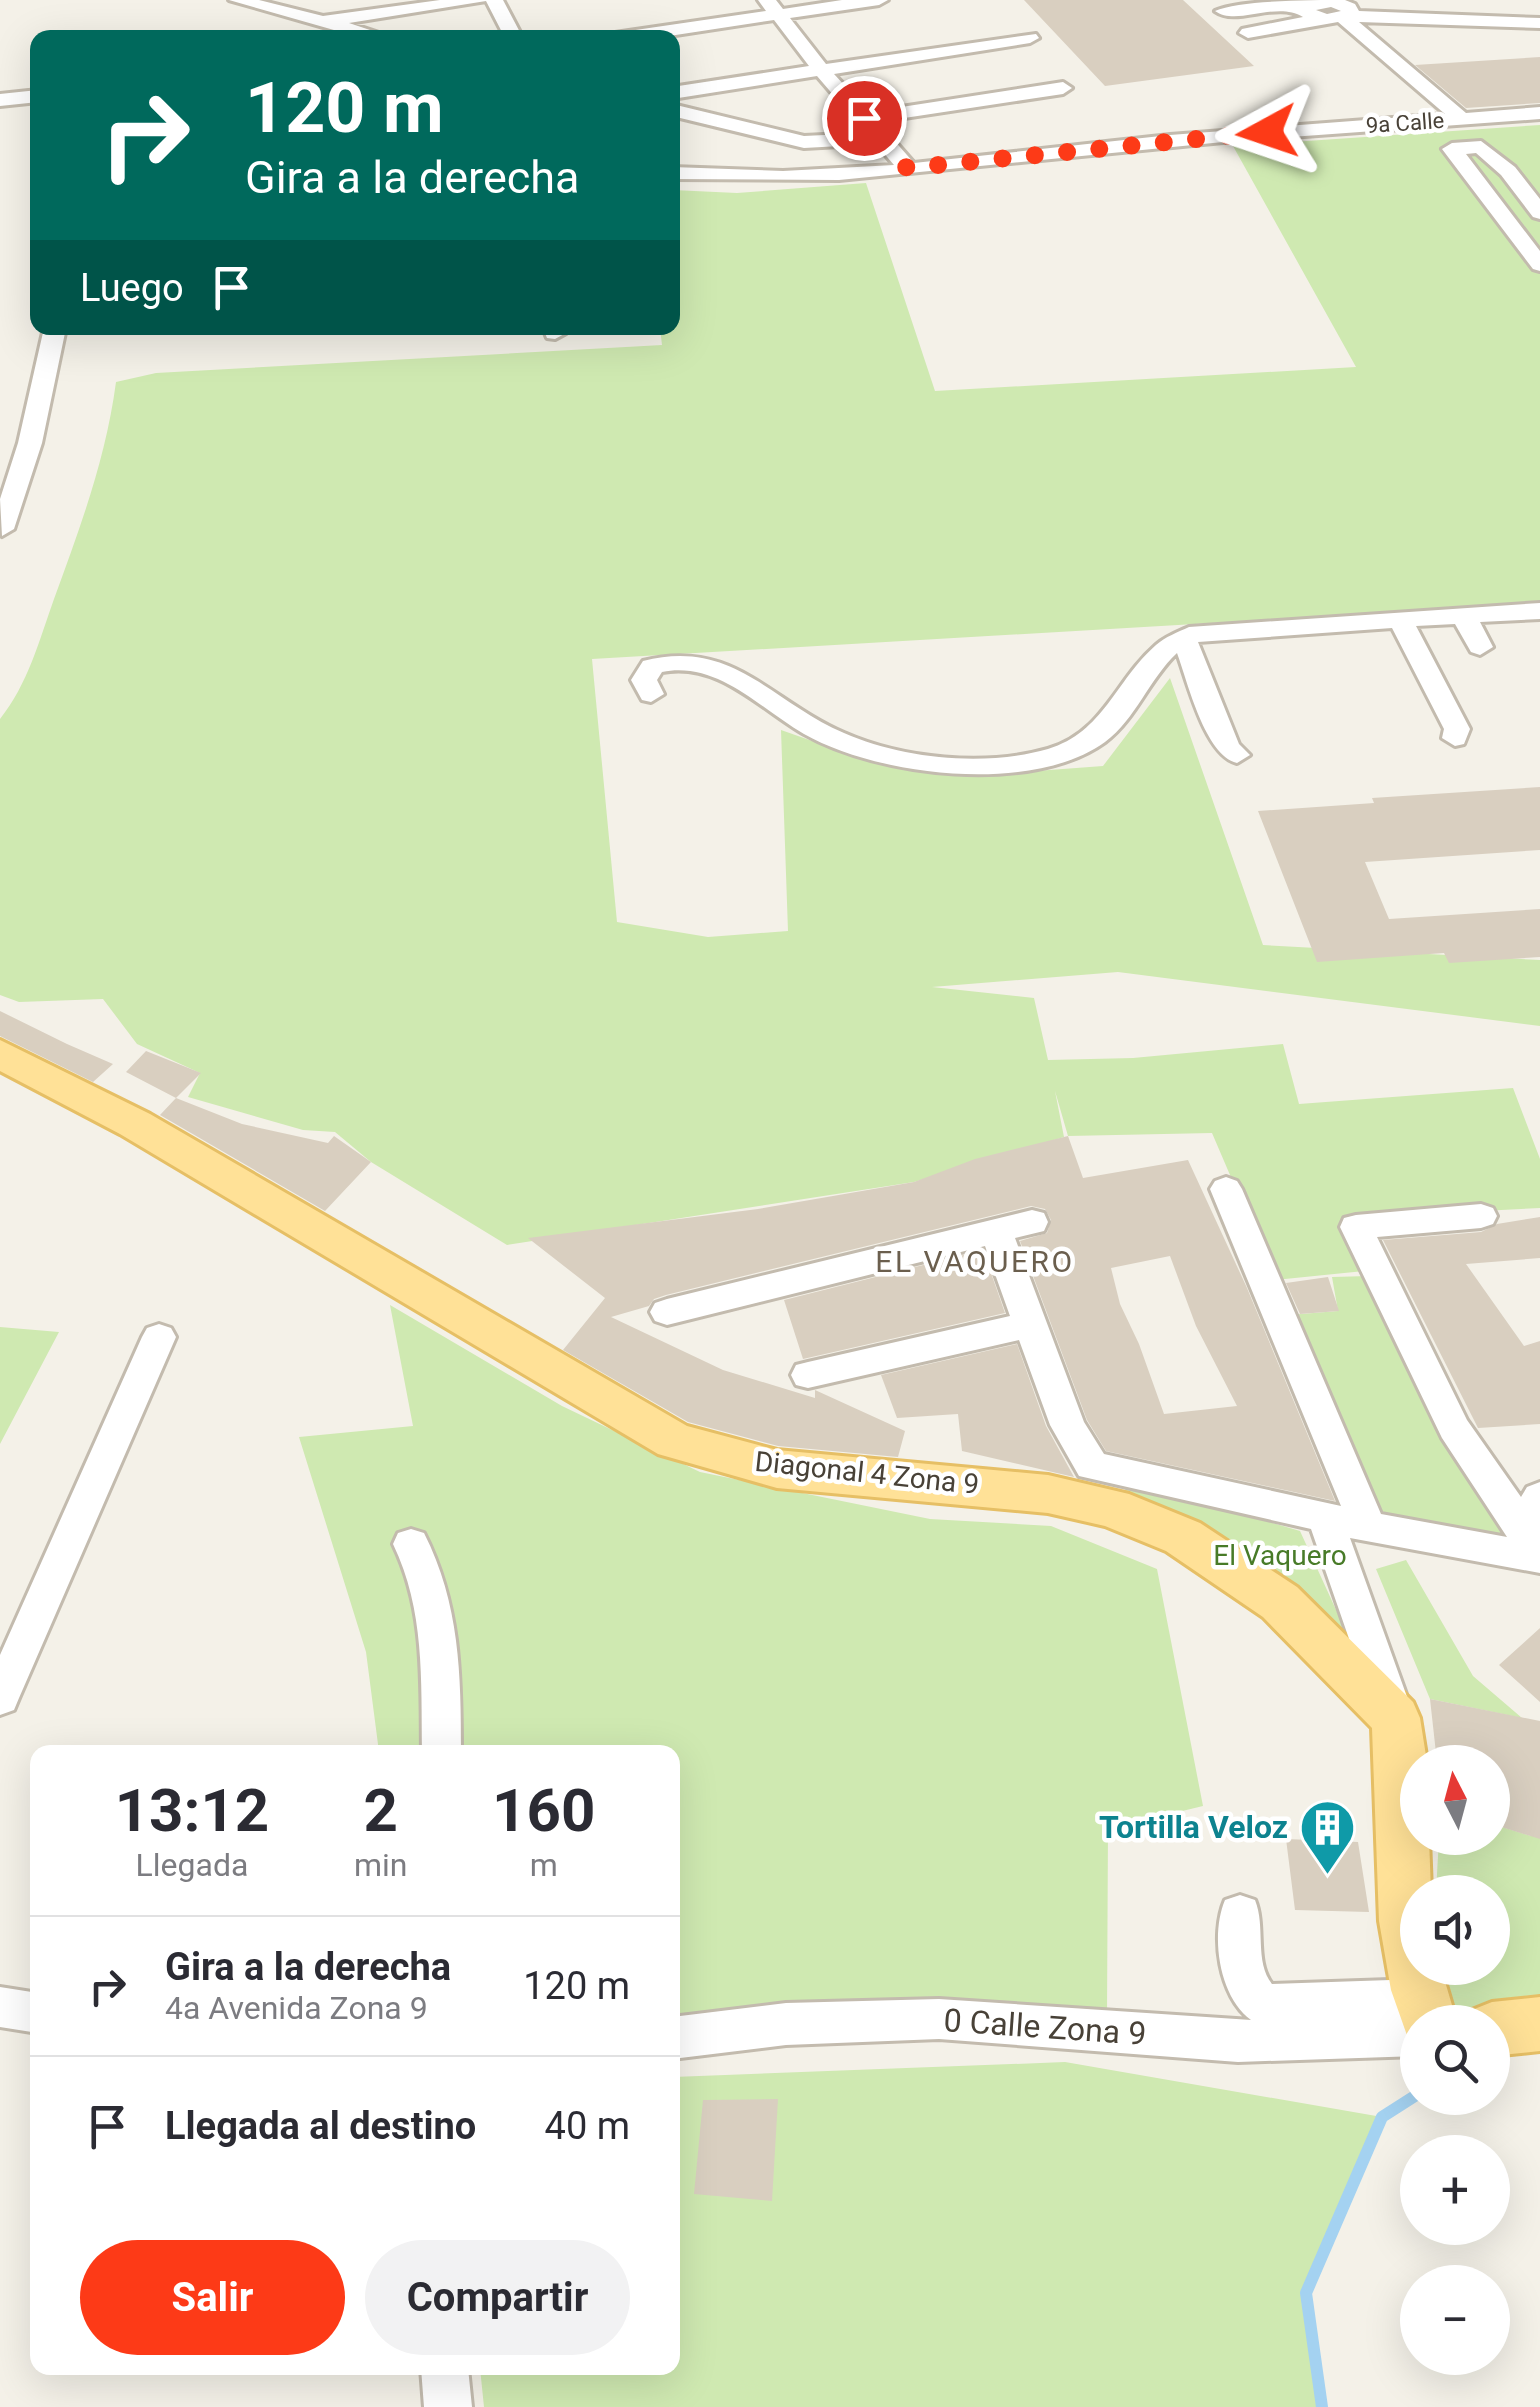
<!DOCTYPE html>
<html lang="es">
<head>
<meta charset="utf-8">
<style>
  body { margin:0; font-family:Roboto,sans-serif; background:#f2f2f3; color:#2b2b33; height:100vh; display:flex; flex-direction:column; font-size:38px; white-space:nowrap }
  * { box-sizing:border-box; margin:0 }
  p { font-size:32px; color:#7c7c81 }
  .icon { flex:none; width:55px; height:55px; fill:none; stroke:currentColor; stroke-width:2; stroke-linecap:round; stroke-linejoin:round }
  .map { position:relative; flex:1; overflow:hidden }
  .panel { position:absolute; left:30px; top:1745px; width:650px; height:630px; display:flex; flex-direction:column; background:#fff; border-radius:20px; box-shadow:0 10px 40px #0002 }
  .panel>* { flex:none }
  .top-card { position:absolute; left:30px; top:30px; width:650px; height:305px; border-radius:20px; box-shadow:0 10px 40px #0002; background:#00695c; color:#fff; overflow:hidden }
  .needle { width:65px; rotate:354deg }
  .buttons { position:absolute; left:1400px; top:1745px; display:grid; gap:20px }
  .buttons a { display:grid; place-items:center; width:110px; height:110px; border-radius:50%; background:#fff; box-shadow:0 10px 40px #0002; font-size:50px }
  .pin { position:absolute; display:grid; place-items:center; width:85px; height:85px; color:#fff; margin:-42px; border:5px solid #fff; border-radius:50%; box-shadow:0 2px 10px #0007 }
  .me { position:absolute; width:110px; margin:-55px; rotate:265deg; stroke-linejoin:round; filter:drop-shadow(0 0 8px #0008) }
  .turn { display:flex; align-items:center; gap:35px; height:210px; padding:0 50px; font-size:45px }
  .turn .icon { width:130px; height:130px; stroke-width:2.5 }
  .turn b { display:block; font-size:70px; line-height:85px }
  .then { display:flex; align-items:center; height:95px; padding:0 50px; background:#0003; gap:20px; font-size:38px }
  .eta { display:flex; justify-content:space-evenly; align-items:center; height:170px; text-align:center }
  .eta b { font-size:60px; font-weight:700; line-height:70px }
  .primary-button { display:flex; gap:20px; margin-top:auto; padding:20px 50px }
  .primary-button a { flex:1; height:115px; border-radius:60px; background:#fd3a17; color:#fff; font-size:40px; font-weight:700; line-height:115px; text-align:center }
  .primary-button a+a { background:#f2f2f3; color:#2b2b33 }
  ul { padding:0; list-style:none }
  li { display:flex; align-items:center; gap:30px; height:140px; padding:0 50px; border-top:2px solid #e1e1e2 }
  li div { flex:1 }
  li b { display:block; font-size:38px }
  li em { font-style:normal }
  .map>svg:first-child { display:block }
  .green { fill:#cfe9b1 }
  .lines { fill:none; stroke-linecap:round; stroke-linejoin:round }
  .stream { stroke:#a4d2f1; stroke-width:12 }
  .building { fill:#d9cfc0; fill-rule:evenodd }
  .minor-casing { stroke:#c3bbae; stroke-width:6 }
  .major-casing { stroke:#e6bf65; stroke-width:6 }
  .minor { fill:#fff; fill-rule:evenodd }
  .major { fill:#ffe197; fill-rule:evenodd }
  .route { stroke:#fd3a17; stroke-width:18; stroke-dasharray:0 32.4 }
  .labels { text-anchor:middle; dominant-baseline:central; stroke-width:9; stroke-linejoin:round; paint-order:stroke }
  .far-street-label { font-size:22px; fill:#484137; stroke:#fff }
  .street-label { font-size:28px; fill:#484137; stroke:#fff }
  .park-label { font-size:28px; fill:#487b28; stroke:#fff }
  .neighbourhood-label { font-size:30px; letter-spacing:2.5px; fill:#6b5f4e; stroke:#fff }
  .near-culture-label { font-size:32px; font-weight:bold; fill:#0d838f; stroke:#fff; text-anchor:end }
  .near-street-label { font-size:32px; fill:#484137; stroke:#fff }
</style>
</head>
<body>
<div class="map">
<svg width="1540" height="2407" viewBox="0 0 1540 2407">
  <rect width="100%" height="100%" fill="#f4f1e8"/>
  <!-- green -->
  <path class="green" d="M1540,125V604L592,659L617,922L708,937L788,931L781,730L872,762L983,775L1103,766L1170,678L1263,945L1540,960V1026L1118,972L932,987L1034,998L1048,1060L1133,1058L1283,1044L1299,1104L1513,1088L1540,1159V1208L1344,1218L1364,1271L1275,1280L1212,1133L1068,1136L1055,1091L1064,1137L914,1182L507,1245L371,1162L335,1132L303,1130L188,1097L200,1073L137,1044L103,999L19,1002L0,995V719C28,684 39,641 54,599C80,528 106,458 116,382L156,373L662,345L660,328H672L673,190L737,193L866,183L935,391L1356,367L1233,146Z
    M1369,1276L1524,1546L1376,1521L1289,1315L1338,1311L1332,1277Z
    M390,1305L562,1406L700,1472L930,1519L1051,1526L1157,1569L1203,1806L1108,1829L1107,2014L673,2027L672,1752H379L366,1652L299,1437L413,1426Z
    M0,1327L59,1332L0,1444Z
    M1124,1479L1300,1531L1348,1636L1326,1632L1127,1503Z
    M1406,1560L1473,1676L1522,1718L1430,1699L1376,1569Z
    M1493,1824L1531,1836L1540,1830V2004L1502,2015H1446L1439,1968H1492V1892H1436L1439,1838H1492Z
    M1065,2062L1382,2117L1306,2293L1322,2407H484L480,2368H672L673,2077Z"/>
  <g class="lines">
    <!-- stream -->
    <path class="stream" d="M1322,2407L1306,2293L1382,2117L1418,2094"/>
  </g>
  <!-- building -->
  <path class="building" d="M1024,0H1183L1254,66L1105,86Z
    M1540,57V103L1466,108L1415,65Z
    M1540,787V850L1365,862L1389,919L1540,909V957L1449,963L1444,953L1317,962L1258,811L1374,803L1372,798Z
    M0,1011L67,1044L113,1064L93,1082L0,1036Z
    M146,1051L201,1073L176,1098L126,1072Z
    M176,1098L242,1124L328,1143L334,1136L371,1162L325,1211L160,1115Z
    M1068,1136L1083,1178L1188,1160L1247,1288L1335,1501L1106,1451L1087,1420L1020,1241L1047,1233L1051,1220L1045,1209L1031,1206L666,1295L654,1299L649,1306L611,1317L723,1370L815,1398V1390L905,1431L898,1457L778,1446L688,1422L563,1350L605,1298L528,1238L758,1209L914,1182L975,1159ZM1170,1256L1196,1326L1237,1406L1164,1414L1139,1344L1120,1304L1111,1268Z
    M1540,1217V1258L1466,1264L1524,1346L1540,1341V1424L1478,1428L1383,1240L1481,1232L1497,1224Z
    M983,1250L1005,1313L803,1359L784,1300Z
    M1328,1277L1339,1311L1300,1314L1286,1283Z
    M1017,1344L1046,1426L1074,1477L962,1451L958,1414L897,1418L881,1375Z
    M1540,1628V1702L1499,1665Z
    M1430,1699L1540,1721V1839L1492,1824V1762H1437Z
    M1286,1839L1358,1842L1369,1912L1295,1910Z
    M778,2099L772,2201L694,2194L703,2100Z"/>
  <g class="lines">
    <defs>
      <path id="minor" d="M229,0H259L323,16L440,0H503L523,38H505L486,1L349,23L394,38H362Z
        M758,0H776L783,9L842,0H888L879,5L790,18L826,64L1036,34L1039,38L1030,43L834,74L869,112L1063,82L1072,88L1063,94L878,122L914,163L1170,135L1445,114L1338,22L1248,38L1239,33L1242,29L1303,17C1276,0 1237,27 1215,11C1239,0 1313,0 1345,0L1355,4L1359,11L1540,18V28L1359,22L1466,113L1540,107V119L1223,142L839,180L672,179V167L783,171L894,165L876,144L804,148L672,116V104L804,136L866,133L817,76L672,99V87L809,66L774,20L656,38H606L615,33L766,11ZM1331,7L1341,11L1327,14L1316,10Z
        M38,90V102L0,106V94Z
        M1481,141L1515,167L1540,199V219L1533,217L1501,175L1476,153L1466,154L1540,251V271L1533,269L1442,149L1452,143Z
        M44,328H66L42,443L14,529L2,536L0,499L18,443Z
        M543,328H564L566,333L555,339L547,338Z
        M1540,603V619L1480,622L1493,647L1480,655L1471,652L1455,624L1416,626L1470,729L1464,744L1455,746L1442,738L1444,729L1392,628L1198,642L1239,744L1250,755L1237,763C1205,755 1188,683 1177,653C1149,679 1136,719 1105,742C1032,795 878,776 804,734C759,708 718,661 662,672L657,680L664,694L651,702L642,700L631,680L643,661C733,638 770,701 844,733C903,759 985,767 1048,749C1104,732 1115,681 1156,645C1165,637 1178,632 1189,627Z
        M1226,1177L1237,1181L1242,1189L1381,1514L1507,1537L1442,1438L1340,1227L1344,1218L1356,1215L1481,1204L1493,1208L1497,1216L1493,1224L1481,1228L1377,1237L1467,1420L1521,1497L1527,1487L1540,1482V1573L1350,1538L1411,1708L1406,1720L1392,1725L1378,1720L1373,1708L1311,1529L1079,1476L1050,1425L1019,1340L808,1388L796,1385L791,1375L796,1365L808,1362L1010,1316L985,1246L667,1325L655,1321L650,1312L655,1303L667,1299L1032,1210L1044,1213L1048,1222L1044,1231L1015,1238L1084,1422L1104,1454L1341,1506L1210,1189L1215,1181Z
        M159,1324L171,1328L176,1337L19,1698L14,1710L0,1715V1655L142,1337L147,1328Z
        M411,1529L424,1533C460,1604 461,1675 461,1752H422C421,1680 425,1610 393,1544L398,1533Z
        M1240,1895L1255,1900C1266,1927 1254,1961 1272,1984L1420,1979L1435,1985L1441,1999L1435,2013L1425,2017L1434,2022H1418V2056L1238,2062L939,2039L786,2045L672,2059V2017L786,2003L939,1999L1251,2020C1219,1997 1210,1935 1225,1900Z
        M0,1987L38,1993V2033L0,2027Z
        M421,2368H468L472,2407H424Z"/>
      <path id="major" d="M0,1040L150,1114L687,1426L777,1450L1048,1475L1129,1494L1200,1523L1297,1587L1413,1702L1420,1718L1427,1762H1418V1838H1429L1431,1892H1418V1968H1441L1457,2022H1418V2044L1409,2041L1391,1990L1379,1921L1372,1728L1263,1617L1166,1551L1105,1526L1048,1513L777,1488L658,1454L120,1134L0,1071Z
        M1540,1997V2051L1492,2056V2022H1467L1472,2010L1492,2002Z"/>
    </defs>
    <!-- minor casing -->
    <use href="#minor" class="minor-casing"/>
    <!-- major casing -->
    <use href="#major" class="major-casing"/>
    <!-- minor -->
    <use href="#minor" class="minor"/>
    <!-- major -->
    <use href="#major" class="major"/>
  </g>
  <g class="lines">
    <!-- route -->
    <path class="route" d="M864,118L907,168L1267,132"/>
  </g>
  <!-- icons -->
  <defs>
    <symbol id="building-pin" viewBox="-11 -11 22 30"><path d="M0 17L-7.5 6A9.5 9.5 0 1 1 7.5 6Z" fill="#0f9aa8" stroke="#fff"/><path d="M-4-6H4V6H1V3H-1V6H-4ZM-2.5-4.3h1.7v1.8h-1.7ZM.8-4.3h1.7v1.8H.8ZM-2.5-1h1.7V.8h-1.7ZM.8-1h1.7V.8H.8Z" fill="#fff"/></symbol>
  </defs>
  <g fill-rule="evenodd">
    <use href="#building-pin" x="1296" y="1796" width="63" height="86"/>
  </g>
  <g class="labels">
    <!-- far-street labels -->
    <g class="far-street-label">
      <text transform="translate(1405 123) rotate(-4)">9a Calle</text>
    </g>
    <!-- street labels -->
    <g class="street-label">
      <text transform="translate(867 1473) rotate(6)">Diagonal 4 Zona 9</text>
    </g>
    <!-- park labels -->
    <g class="park-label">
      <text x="1280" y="1555">El Vaquero</text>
    </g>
    <!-- neighbourhood labels -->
    <g class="neighbourhood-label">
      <text x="975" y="1261">EL VAQUERO</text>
    </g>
    <!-- near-culture labels -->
    <g class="near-culture-label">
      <text x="1288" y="1827">Tortilla Veloz</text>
    </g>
    <!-- near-street labels -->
    <g class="near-street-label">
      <text transform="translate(1045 2027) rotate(4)">0 Calle Zona 9</text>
    </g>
  </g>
</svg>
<div class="buttons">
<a><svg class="needle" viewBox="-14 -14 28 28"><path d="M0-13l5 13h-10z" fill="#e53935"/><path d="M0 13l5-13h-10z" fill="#7c7c81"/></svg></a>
<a><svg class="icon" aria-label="sound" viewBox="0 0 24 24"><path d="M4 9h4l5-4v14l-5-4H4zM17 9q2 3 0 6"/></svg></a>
<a><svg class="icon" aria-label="search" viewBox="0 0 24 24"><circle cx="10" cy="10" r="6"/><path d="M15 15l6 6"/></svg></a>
<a>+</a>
<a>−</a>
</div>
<div class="pin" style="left:864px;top:118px;background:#d93025"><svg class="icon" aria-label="arrive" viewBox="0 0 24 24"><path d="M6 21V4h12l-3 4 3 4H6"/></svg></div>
<svg class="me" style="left:1267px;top:132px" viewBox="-20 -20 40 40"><path d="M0-17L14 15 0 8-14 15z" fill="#fd3a17" stroke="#fff" stroke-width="4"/></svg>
<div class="top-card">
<div class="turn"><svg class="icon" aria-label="right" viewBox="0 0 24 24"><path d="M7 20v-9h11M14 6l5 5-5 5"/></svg><div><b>120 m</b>Gira a la derecha</div></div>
<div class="then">Luego<svg class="icon" aria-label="arrive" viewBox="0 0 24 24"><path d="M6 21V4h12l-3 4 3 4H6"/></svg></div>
</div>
<section class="panel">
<div class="eta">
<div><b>13:12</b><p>Llegada</p></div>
<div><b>2</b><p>min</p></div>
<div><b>160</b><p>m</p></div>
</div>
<ul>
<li><svg class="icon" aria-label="right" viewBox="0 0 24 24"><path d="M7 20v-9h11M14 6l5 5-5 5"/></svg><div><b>Gira a la derecha</b><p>4a Avenida Zona 9</p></div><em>120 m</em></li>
<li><svg class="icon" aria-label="arrive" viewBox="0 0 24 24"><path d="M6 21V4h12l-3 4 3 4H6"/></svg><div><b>Llegada al destino</b></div><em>40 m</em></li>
</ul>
<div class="primary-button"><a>Salir</a><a>Compartir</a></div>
</section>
</div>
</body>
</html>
